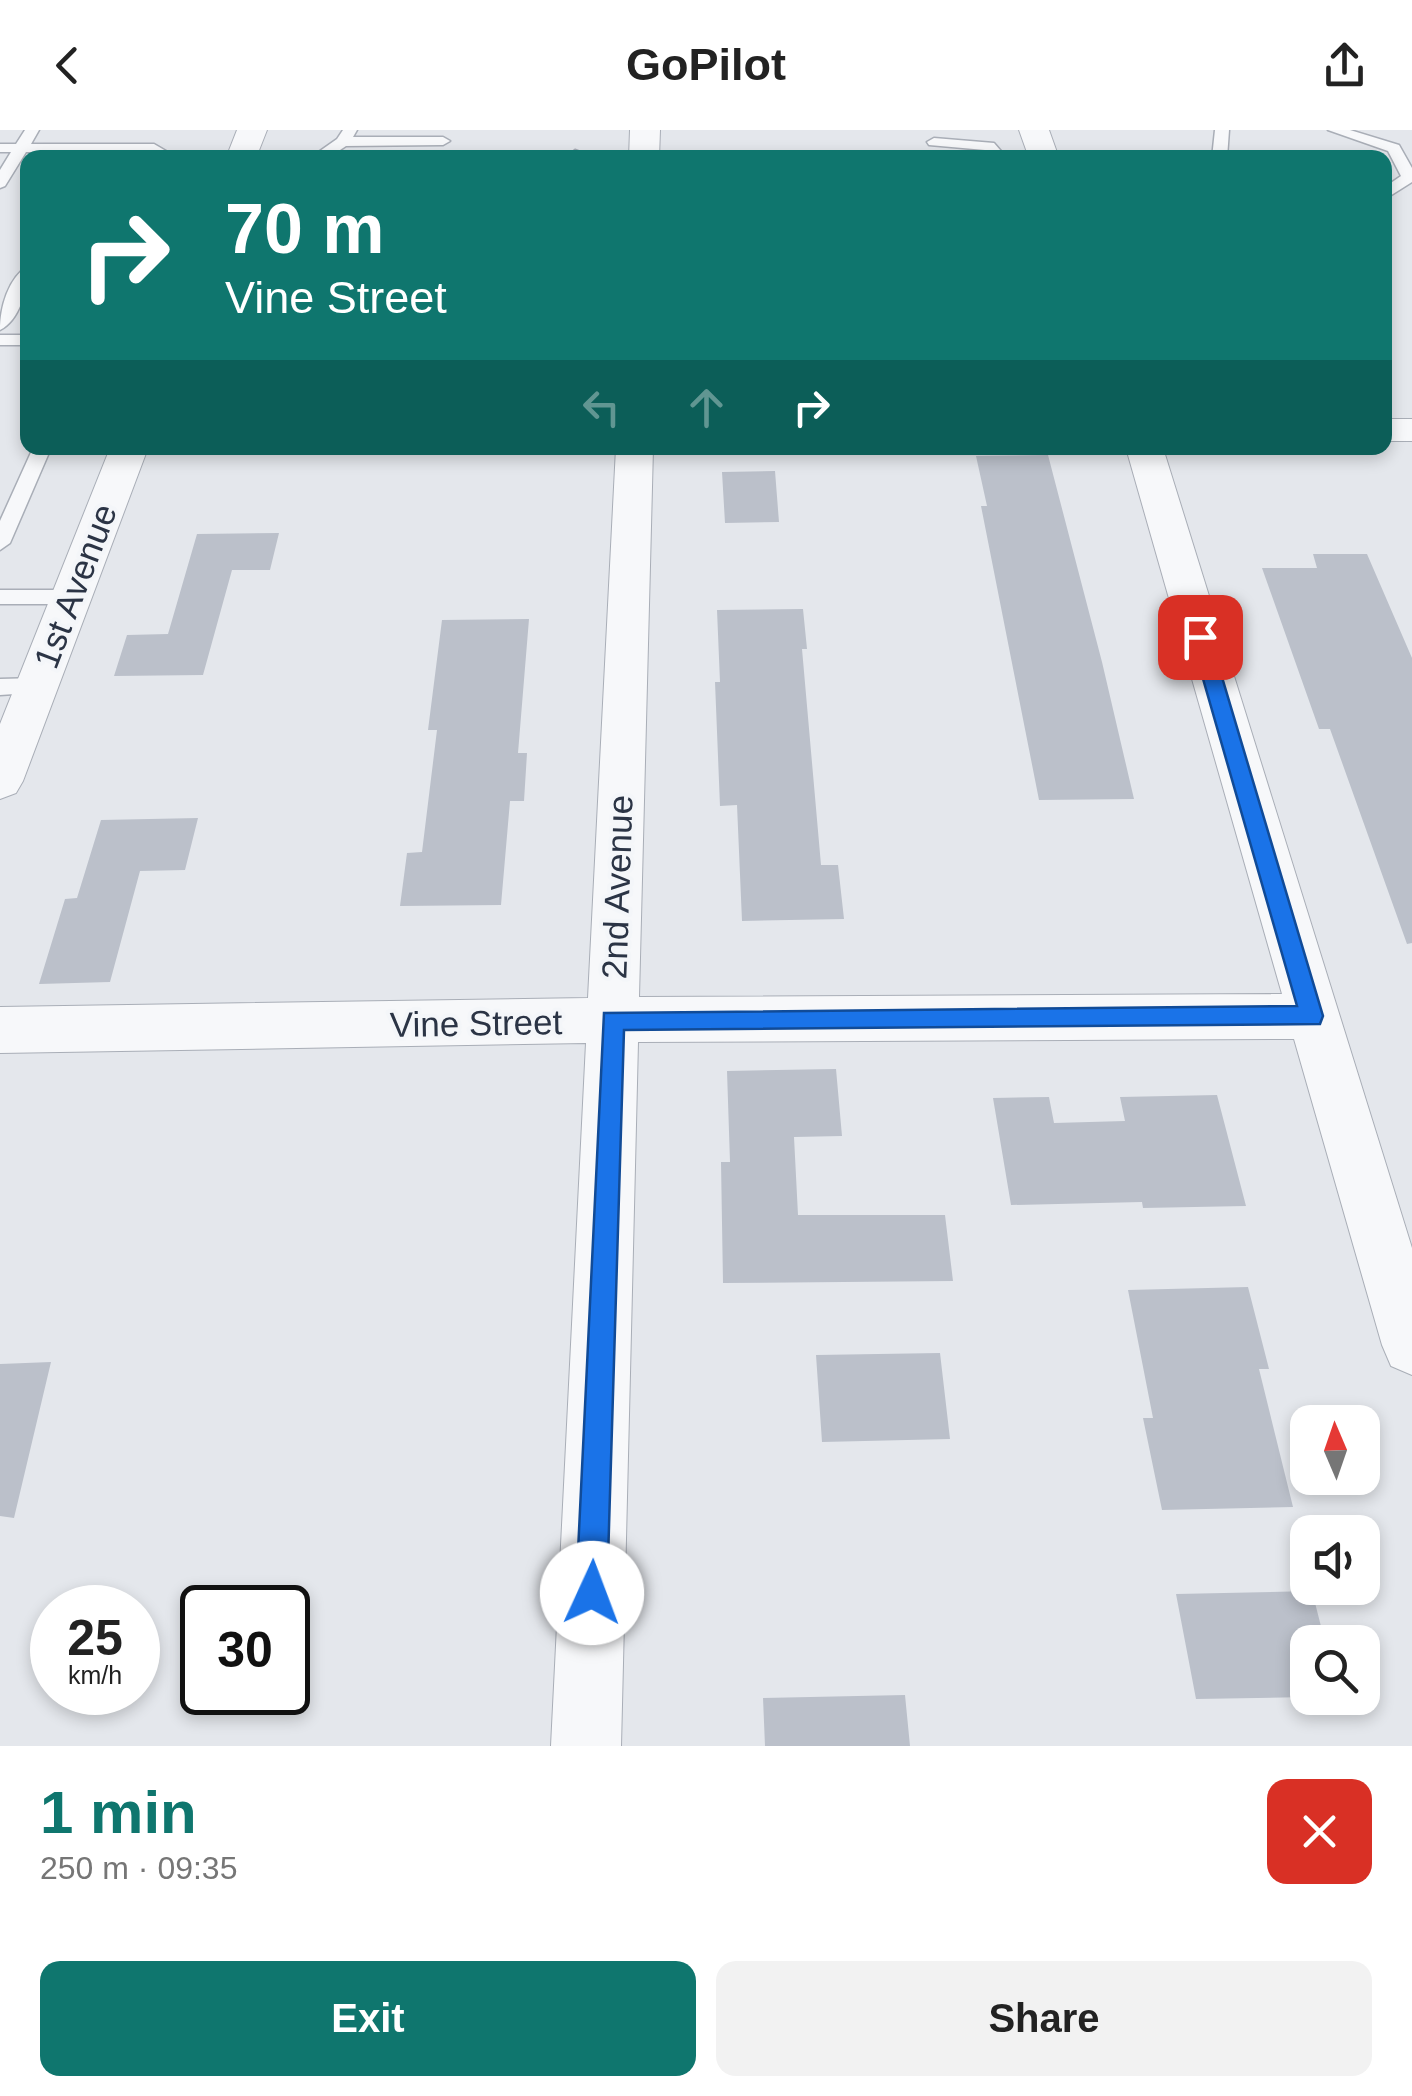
<!DOCTYPE html>
<html lang="en">
<head>
<meta charset="utf-8">
<style>
  body { margin:0; font-family:Helvetica,sans-serif; background:#f2f2f2; color:#222; height:100vh; display:flex; flex-direction:column; font-size:38px; white-space:nowrap }
  * { box-sizing:border-box; margin:0 }
  p { font-size:32px; color:#767676 }
  .icon { flex:none; width:55px; height:55px; fill:none; stroke:currentColor; stroke-width:2; stroke-linecap:round; stroke-linejoin:round }
  .map { position:relative; height:1616px; overflow:hidden }
  .drawer { display:flex; flex-direction:column; background:#fff; flex:1 }
  .drawer>* { flex:none }
  .top-card { position:absolute; left:20px; top:20px; width:1372px; height:305px; border-radius:20px; box-shadow:0 5px 15px #0003; background:#0f766e; color:#fff; overflow:hidden }
  .needle { width:65px; rotate:358deg }
  .buttons { position:absolute; left:1290px; top:1275px; display:grid; gap:20px }
  .buttons a { display:grid; place-items:center; width:90px; height:90px; border-radius:20px; background:#fff; box-shadow:0 5px 15px #0003; font-size:50px }
  .speed { position:absolute; left:30px; top:1455px; display:flex; gap:20px; font-size:50px; font-weight:700; text-align:center }
  .speed>* { display:grid; place-content:center; width:130px; height:130px; border-radius:50%; background:#fff; box-shadow:0 5px 15px #0003; line-height:1 }
  .speed small { font-size:25px; font-weight:400 }
  .speed .limit { border:5px solid #111; border-radius:15px; background:#fff; color:#111 }
  .pin { position:absolute; display:grid; place-items:center; width:85px; height:85px; color:#fff; margin:-42px; border-radius:20px; box-shadow:0 5px 15px #0006 }
  .me { position:absolute; width:110px; margin:-55px; rotate:2deg; stroke-linejoin:round; filter:drop-shadow(0 0 8px #0008) }
  .turn { display:flex; align-items:center; gap:35px; height:210px; padding:0 40px; font-size:45px }
  .turn .icon { width:130px; height:130px; stroke-width:2.5 }
  .turn b { display:block; font-size:70px; line-height:85px }
  .lanes { display:flex; align-items:center; height:95px; padding:0 40px; background:#0003; justify-content:center; gap:50px; direction:ltr }
  .lanes .off { opacity:.35 }
  .round { display:grid; place-items:center; flex:none; width:105px; height:105px; border-radius:20px; background:#f2f2f2 }
  .overview { display:flex; align-items:center; justify-content:space-between; height:170px; padding:0 40px }
  h1 { font-size:60px; font-weight:700; line-height:75px; color:#0f766e }
  .cta { display:flex; gap:20px; margin-top:auto; padding:20px 40px }
  .cta a { flex:1; height:115px; border-radius:20px; background:#0f766e; color:#fff; font-size:40px; font-weight:700; line-height:115px; text-align:center }
  .cta a+a { background:#f2f2f2; color:#222 }
  header { display:flex; justify-content:space-between; align-items:center; height:130px; padding:0 40px; background:#fff; font-size:45px; font-weight:700 }
  .map>svg:first-child { display:block }
  .building { fill:#bbc0ca }
  .lines { fill:none; stroke-linecap:round; stroke-linejoin:round }
  .service-casing { stroke:#a9aeb7; stroke-width:3 }
  .minor-casing { stroke:#a9aeb7; stroke-width:2 }
  .service { fill:#f7f8fa; fill-rule:evenodd }
  .minor { fill:#f7f8fa; fill-rule:evenodd }
  .route { fill:#1a73e8; stroke:#114b97; stroke-width:2.5 }
  .labels { text-anchor:middle; dominant-baseline:central; stroke-width:8; stroke-linejoin:round; paint-order:stroke }
  .street-label { font-size:35px; fill:#2b3445; stroke:#f4f6f9 }
</style>
</head>
<body>
<header><svg class="icon" aria-label="back" viewBox="0 0 24 24"><path d="M15 5l-7 7 7 7"/></svg>GoPilot<svg class="icon" aria-label="share" viewBox="0 0 24 24"><path d="M12 15V3M7 8l5-5 5 5M5 13v7h14v-7"/></svg></header>
<div class="map">
<svg width="1412" height="1616" viewBox="0 0 1412 1616">
  <rect width="100%" height="100%" fill="#e4e7ec"/>
  <!-- building -->
  <path class="building" d="M1048,325L1102,532L1134,669L1039,670L981,376H987L976,326Z
    M775,341L779,392L725,393L722,342Z
    M279,403L270,440H232L203,545L114,546L127,505L168,504L197,404Z
    M1313,424H1367L1412,528V813L1407,814L1330,599H1319L1262,438H1317Z
    M803,479L807,519H802L821,735H838L844,789L742,791L737,675L720,676L715,552H720L717,480Z
    M529,489L518,623H527L524,671H510L501,775L400,776L407,723L422,722L437,600H428L442,490Z
    M198,688L185,740L140,741L110,852L39,854L65,769L77,768L101,690Z
    M836,939L842,1006L794,1007L798,1085H945L953,1151L723,1153L721,1032H730L727,941Z
    M1217,965L1246,1076L1143,1078L1142,1072L1011,1075L993,968L1049,967L1054,993L1125,991L1120,967Z
    M1248,1157L1269,1239H1259L1293,1377L1162,1380L1143,1288H1153L1128,1160Z
    M940,1223L950,1309L822,1312L816,1225Z
    M51,1232L14,1388L0,1386V1234Z
    M1312,1461L1325,1512H1308V1567L1196,1569L1176,1464Z
    M905,1565L910,1616H765L763,1568Z"/>
  <g class="lines">
    <defs>
      <path id="service" d="M25,0H39L31,14H154L178,28H159L151,22H26L5,56L0,58V40L11,22H0V14H16Z
        M343,0H357L353,7H443L450,11L443,15L346,16L328,28H310L337,9Z
        M1215,0H1229L1227,28H1212Z
        M1328,0H1350L1399,15L1412,38V52L1385,69V57L1401,46L1388,21Z
        M934,8L994,13L1007,28H991L985,20L929,15L927,12Z
        M575,20L580,22L583,28H567Z
        M28,136C28,158 20,190 0,200C0,178 8,148 28,136Z
        M0,205H28V215H0Z
        M33,318H51L10,413L0,420V391Z
        M0,460H71L81,467L71,474H0Z
        M37,548L45,550L48,556L45,562L0,565V549Z"/>
      <path id="minor" d="M237,0H267L256,28H226Z
        M630,0H660L659,28H629Z
        M1019,0H1049L1059,28H1029Z
        M1385,289H1412V311H1385Z
        M110,318H148L23,651L16,663L0,669V594Z
        M616,318H653L639,867L1282,864L1126,318H1163L1412,1118V1245L1391,1236L1382,1215L1294,909L638,912L621,1616H551L586,913L0,923V877L588,868Z"/>
    </defs>
    <!-- service casing -->
    <use href="#service" class="service-casing"/>
    <!-- minor casing -->
    <use href="#minor" class="minor-casing"/>
    <!-- service -->
    <use href="#service" class="service"/>
    <!-- minor -->
    <use href="#minor" class="minor"/>
  </g>
  <!-- route -->
  <path class="route" d="M1200,500L1210,507L1323,886L1320,894L624,900L607,1463L602,1474L592,1478L581,1474L576,1463L604,883L1297,876L1191,507Z"/>
  <g class="labels">
    <!-- street labels -->
    <g class="street-label">
      <text transform="translate(75 456) rotate(-69)">1st Avenue</text>
      <text transform="translate(617 757) rotate(-88)">2nd Avenue</text>
      <text transform="translate(476 893) rotate(-1)">Vine Street</text>
    </g>
  </g>
</svg>
<div class="buttons">
<a><svg class="needle" viewBox="-14 -14 28 28"><path d="M0-13l5 13h-10z" fill="#e53935"/><path d="M0 13l5-13h-10z" fill="#767676"/></svg></a>
<a><svg class="icon" aria-label="sound" viewBox="0 0 24 24"><path d="M4 9h4l5-4v14l-5-4H4zM17 9q2 3 0 6"/></svg></a>
<a><svg class="icon" aria-label="search" viewBox="0 0 24 24"><circle cx="10" cy="10" r="6"/><path d="M15 15l6 6"/></svg></a>
</div>
<div class="speed"><div>25<small>km/h</small></div><div class="limit">30</div></div>
<div class="pin" style="left:1200px;top:507px;background:#d93025"><svg class="icon" aria-label="arrive" viewBox="0 0 24 24"><path d="M6 21V4h12l-3 4 3 4H6"/></svg></div>
<svg class="me" style="left:592px;top:1463px" viewBox="-20 -20 40 40"><circle r="19" fill="#fff"/><path d="M0-13L10 11 0 6-10 11z" fill="#1a73e8"/></svg>
<div class="top-card">
<div class="turn"><svg class="icon" aria-label="right" viewBox="0 0 24 24"><path d="M7 20v-9h11M14 6l5 5-5 5"/></svg><div><b>70 m</b>Vine Street</div></div>
<div class="lanes"><svg class="icon off" aria-label="left" viewBox="0 0 24 24"><path d="M17 20v-9H6M10 6l-5 5 5 5"/></svg><svg class="icon off" aria-label="ahead" viewBox="0 0 24 24"><path d="M12 20V5M6 11l6-6 6 6"/></svg><svg class="icon" aria-label="right" viewBox="0 0 24 24"><path d="M7 20v-9h11M14 6l5 5-5 5"/></svg></div>
</div>
</div>
<section class="drawer">
<div class="overview"><div><h1>1 min</h1><p>250 m · 09:35</p></div><a class="round" style="background:#d93025;color:#fff"><svg class="icon" aria-label="close" viewBox="0 0 24 24"><path d="M6 6l12 12M18 6L6 18"/></svg></a></div>
<div class="cta"><a>Exit</a><a>Share</a></div>
</section>
</body>
</html>
